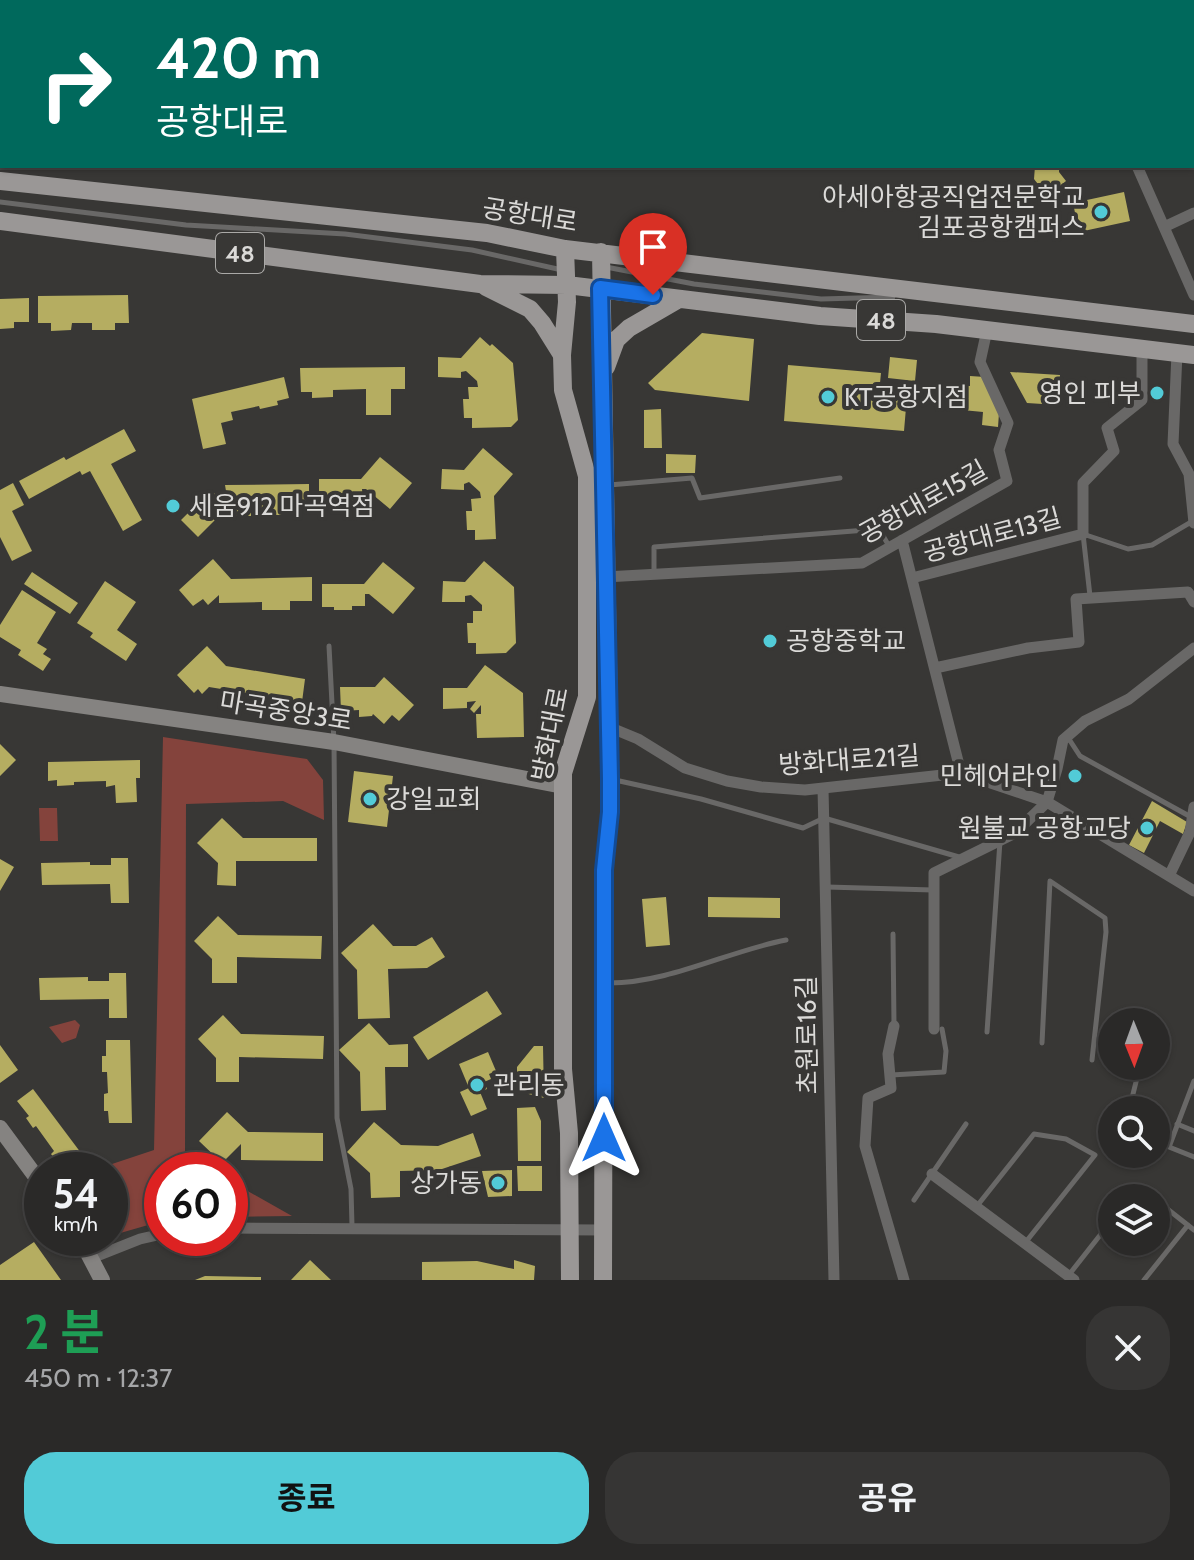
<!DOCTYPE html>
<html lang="ko">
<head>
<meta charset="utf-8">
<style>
  body { margin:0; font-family:Cabin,"Noto Sans KR",sans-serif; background:#363534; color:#f1f3f6; height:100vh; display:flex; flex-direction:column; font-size:30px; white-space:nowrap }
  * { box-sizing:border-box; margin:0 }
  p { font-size:26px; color:#a5a6a8 }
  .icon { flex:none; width:44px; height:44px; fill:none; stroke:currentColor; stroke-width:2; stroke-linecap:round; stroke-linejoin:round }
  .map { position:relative; height:1280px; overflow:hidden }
  .side { display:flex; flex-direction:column; background:#2a2928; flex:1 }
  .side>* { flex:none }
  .hud { position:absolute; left:0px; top:0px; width:1194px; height:168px; box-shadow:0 2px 6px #0004,0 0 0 2px #464545; background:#00695c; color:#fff; overflow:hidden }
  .needle { width:52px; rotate:179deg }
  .buttons { position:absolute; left:1098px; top:1008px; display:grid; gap:16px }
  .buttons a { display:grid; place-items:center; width:72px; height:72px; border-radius:50%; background:#2a2928; box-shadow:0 2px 6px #0004,0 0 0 2px #464545; font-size:40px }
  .speed { position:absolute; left:24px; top:1152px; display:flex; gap:16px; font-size:40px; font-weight:700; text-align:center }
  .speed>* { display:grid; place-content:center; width:104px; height:104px; border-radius:50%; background:#2a2928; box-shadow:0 2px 6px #0004,0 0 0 2px #464545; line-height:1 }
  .speed small { font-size:20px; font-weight:400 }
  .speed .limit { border:12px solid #d22; background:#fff; color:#111 }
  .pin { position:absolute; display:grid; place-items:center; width:68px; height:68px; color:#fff; margin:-82px -34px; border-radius:50% 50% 50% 0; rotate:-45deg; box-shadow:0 0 8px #0007 }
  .pin .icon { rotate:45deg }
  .me { position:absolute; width:88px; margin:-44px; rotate:0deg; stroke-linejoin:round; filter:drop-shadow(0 0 6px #0008) }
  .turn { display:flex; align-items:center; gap:28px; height:168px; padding:0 24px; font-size:36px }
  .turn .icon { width:104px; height:104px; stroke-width:2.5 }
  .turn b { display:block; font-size:56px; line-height:68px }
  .round { display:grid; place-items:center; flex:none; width:84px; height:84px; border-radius:32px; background:#363534 }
  .headline { display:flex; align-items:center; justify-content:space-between; height:136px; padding:0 24px }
  h1 { font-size:48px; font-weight:700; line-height:60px; color:#1e9e55 }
  .button { display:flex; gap:16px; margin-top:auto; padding:16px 24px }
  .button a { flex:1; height:92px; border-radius:32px; background:#52cbd7; color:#111; font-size:32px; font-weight:700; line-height:92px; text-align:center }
  .button a+a { background:#363534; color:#f1f3f6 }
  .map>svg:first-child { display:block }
  .green { fill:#84433c }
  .building { fill:#b5ad61 }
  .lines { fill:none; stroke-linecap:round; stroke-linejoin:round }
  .lane { stroke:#696867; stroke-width:5 }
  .street { stroke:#696867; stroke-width:11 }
  .secondary { stroke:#858381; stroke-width:16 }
  .primary { stroke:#9a9796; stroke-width:18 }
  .route-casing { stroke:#114b97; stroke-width:20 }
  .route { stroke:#1a73e8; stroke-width:14 }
  .poi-dot { fill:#52cbd7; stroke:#383735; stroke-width:3 }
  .labels { text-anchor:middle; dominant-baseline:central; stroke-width:8; stroke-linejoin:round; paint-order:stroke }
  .shield { fill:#383735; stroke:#aaa9a7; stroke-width:2 }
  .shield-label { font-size:24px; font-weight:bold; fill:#dbdad8 }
  .poi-label { font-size:26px; fill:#dbdad8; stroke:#383735; text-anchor:end }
  .street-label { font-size:26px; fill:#dbdad8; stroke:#383735 }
</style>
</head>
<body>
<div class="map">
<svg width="1194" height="1280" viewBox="0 0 1194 1280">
  <rect width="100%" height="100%" fill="#383735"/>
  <!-- green -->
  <path class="green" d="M163,737L307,759L323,780L324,820L283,801L186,804L185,1156L210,1170H162V1221L110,1236V1170H94L154,1150Z
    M39,808H57L58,841H40Z
    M75,1020L80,1025L76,1038L62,1043L49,1027Z
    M230,1181L292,1216L230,1217Z"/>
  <!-- building -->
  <path class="building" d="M1035,166H1059V172L1066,181L1047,196L1034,179Z
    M1124,192L1130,221L1079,232L1073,203Z
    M128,295L129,323H115V330H92V323H72L71,330L51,331V323H38V296Z
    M29,298V322H14V328L0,329V299Z
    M702,333L754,339L749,401L655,390L648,383Z
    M480,337L490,346L492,344L513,363L518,420L511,427L472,428V418H464L463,399H469L468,387H478L477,381L466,371L461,372V378L438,377V357L461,358Z
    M890,357L917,360L915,381L888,378Z
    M788,365L881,373L879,393L907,396L904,431L784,421Z
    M405,367V389H391V415H366V389L333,390V397L312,398V392H301L300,368Z
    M1010,372L1060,375L1058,405L1027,403Z
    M970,376L985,377L999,413L998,427L982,425L983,412L952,409L955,385L970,386Z
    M284,377L289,398L277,401L278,405L260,409L259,406L231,412L233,420L221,423L226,444L203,449L192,399Z
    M661,409L662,448H644V410Z
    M124,429L136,451L111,464L142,520L123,531L90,471L82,475L80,471L29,499L19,481L64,457L66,460Z
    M483,448L513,474L494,496L496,539L475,540V530H467L466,511H472L471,499L481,498L480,492L469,482L464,484V490L441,489L442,469L464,470Z
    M666,454L696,455L695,473H666Z
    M380,457L412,483L390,509L366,489H362L363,501H350V505L331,506V502H319V479H361Z
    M13,483L24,505L12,511L32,551L12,561L0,537V490Z
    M309,484V508H294V515H270V509H251V516H225V510L198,537L181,520L211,490L216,495L226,491L225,485Z
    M213,559L231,579L312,577V601H290V610H262V602L219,603V595L208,605L203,599L193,606L179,590Z
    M484,561L514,587L516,643L506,653L476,654V643H468L467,623H473V611H482V605L471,595L465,596V602H442L443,581L465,582Z
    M383,562L415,588L393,614L369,594H365V606H352V610H334V607H322V584H364Z
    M32,572L78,603L70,614L24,584Z
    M105,581L136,602L117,630L137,644L126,661L90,637L93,633L77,623Z
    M22,590L56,612L37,643L47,649L43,654L51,659L43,671L18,655L21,650L0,637V625Z
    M207,646L226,666L305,679L302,702L280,699L279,707L251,702L252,694L209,687L202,694L198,689L194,693L177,675Z
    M485,665L523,693L524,737L477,738L476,714H481V705L474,713L470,709L476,701L467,702V708L443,709V688H467Z
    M384,677L414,705L399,721L392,715L384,724L373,714L372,716L359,717V710L341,711L340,687H375Z
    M0,744L16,760L0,776Z
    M140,760V778H136L137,802L116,803L115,785L106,787V781L74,782V785L57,786V780L48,781V762Z
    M354,771L393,776L387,827L348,822Z
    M1152,801L1187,822L1183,834L1160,821L1144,853L1129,845Z
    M222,818L243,838H317V861H236V886L217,885L218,863L197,843Z
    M111,858H128L129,903H111L110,884L42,885L41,863L90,862V865H111Z
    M0,859L14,867L0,891Z
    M666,897L670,945L646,947L642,899Z
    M708,897L780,898V918L708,917Z
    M218,916L238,935L322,936L321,959L237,957V983H212V959L194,941Z
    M373,924L393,946H416L432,937L445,957L427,968L388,969L390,1018L358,1019L357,970L341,953Z
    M109,973H126L127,1018H109V999L40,1000L39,978L88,977V981H109Z
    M487,991L502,1014L428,1060L413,1037Z
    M223,1015L241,1034L324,1036L323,1059L239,1057V1082H216V1058L198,1039Z
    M369,1023L389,1045L408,1044V1067H385L386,1110L361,1111L360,1072L339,1050Z
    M106,1040H130L132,1123H109L108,1111H104V1094L108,1093L107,1072H102V1056H106Z
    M0,1045L18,1070L0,1083Z
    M534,1046H543L544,1098L517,1091V1067Z
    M488,1052L496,1071L489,1074L491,1079L484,1082L487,1089L480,1092L487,1109L471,1116L460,1092L469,1088L459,1064Z
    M33,1089L84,1157L68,1169L62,1160L58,1163L51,1154L54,1151L36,1126L33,1128L26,1118L29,1116L17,1101Z
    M535,1107L541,1121V1161H518L517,1108Z
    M227,1112L248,1132L323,1133V1161L241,1160V1144L222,1163L199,1141Z
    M374,1122L401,1145L438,1146L473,1133L481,1156L439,1170L400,1171V1197L371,1198L370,1173L347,1152Z
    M517,1166H542V1191H518Z
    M512,1170V1196L488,1197L482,1171Z
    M34,1242L61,1280H0V1265Z
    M310,1260L331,1280H291Z
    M514,1260L535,1266L534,1280H422V1262L477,1261L514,1269Z
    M205,1276L261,1277V1280H195Z"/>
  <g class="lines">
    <!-- lane -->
    <path class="lane" d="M0,202L186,225L345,234L472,250L562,270
      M606,267L694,284L821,299L893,297
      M609,485L692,478L700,498L840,478
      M654,574V547L879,529L889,546
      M1090,596L1083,534L1128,549L1152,545L1193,521
      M329,646L334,742L337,1118L351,1189L352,1226
      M1067,736L1080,756L1191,817
      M615,780L701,799L803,828L824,818L959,857
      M827,887L933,890
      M893,934L894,1025
      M609,983C670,983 728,951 786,940
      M987,1032L1000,841
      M1042,1043L1050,881L1105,918L1106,932L1092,1060
      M891,1075L944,1072L946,1051L942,1029
      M1194,1081L1169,1147L1194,1157
      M1129,1110L1138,1074
      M1177,1124L1194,1131
      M1129,1198L1138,1186L1154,1198
      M914,1200L966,1124
      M1156,1200L1194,1230
      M977,1206L1034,1134L1066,1139L1095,1155L1025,1243
      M1068,1276L1112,1220
      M1144,1280L1188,1225"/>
    <!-- street -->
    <path class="street" d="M1169,0L1171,2
      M1192,29L1194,31
      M1137,166L1194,295
      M1164,227L1194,213
      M1177,353L1173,444L1189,474L1194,523
      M902,540L961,773
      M605,577L862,563L1007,481L999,450L1008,423L980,362L987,330
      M912,578L1083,534V483L1114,451L1107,428L1142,400V349
      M935,668L1028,648L1079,642L1076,599L1188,592L1194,602
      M609,727L638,739L685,768L727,781L761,787L805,790L961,773L1047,802L1194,891
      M823,788L834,1280
      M1169,876L1190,832L1194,807
      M894,1026L888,1054L891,1088L868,1098L865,1146L904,1280
      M934,1029V873L1015,833L1047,802L1057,769L1063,740L1085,721L1129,699L1194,648
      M932,1174L1074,1280
      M230,1228L603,1230
      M92,1258L140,1239L162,1234"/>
    <!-- secondary -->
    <path class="secondary" d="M0,694L334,742L563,786
      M0,1128L42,1185
      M80,1238L102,1280"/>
    <!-- primary -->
    <path class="primary" d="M0,181L487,233L565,249L1194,324
      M0,221L480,284L567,285L820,316L936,324L1194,355
      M565,249L567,302L562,355L563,390L587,476V697L563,773V1069L569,1133L570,1280
      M601,252L610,779V812L604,870L603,1280
      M486,287L530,309L542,323L562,355
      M606,367L616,340L629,328L679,299"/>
  </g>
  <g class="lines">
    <defs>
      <path id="route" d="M604,1138V870L610,812V779L600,288L653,295"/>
    </defs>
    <!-- route casing -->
    <use href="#route" class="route-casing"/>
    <!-- route -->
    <use href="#route" class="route"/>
  </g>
  <!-- markers -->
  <g class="poi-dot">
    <circle cx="1101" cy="212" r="8"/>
    <circle cx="1157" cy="393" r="8"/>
    <circle cx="828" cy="397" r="8"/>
    <circle cx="173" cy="506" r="8"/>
    <circle cx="770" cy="641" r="8"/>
    <circle cx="1075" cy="776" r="8"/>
    <circle cx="370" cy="799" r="8"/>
    <circle cx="1147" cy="828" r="8"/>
    <circle cx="477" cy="1085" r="8"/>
    <circle cx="498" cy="1183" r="8"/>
  </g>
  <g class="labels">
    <!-- shield labels -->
    <g class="shield">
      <rect x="216" y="233" width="48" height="40" rx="6"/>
      <rect x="857" y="300" width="48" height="40" rx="6"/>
    </g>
    <g class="shield-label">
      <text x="240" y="253">48</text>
      <text x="881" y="320">48</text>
    </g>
    <!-- poi labels -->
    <g class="poi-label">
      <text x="1085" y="197">아세아항공직업전문학교<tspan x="1085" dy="30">김포공항캠퍼스</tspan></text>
      <text x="1141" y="393">영인 피부</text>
      <text x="844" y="397" text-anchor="start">KT공항지점</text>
      <text x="189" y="506" text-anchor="start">세움912 마곡역점</text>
      <text x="786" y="641" text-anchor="start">공항중학교</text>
      <text x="1059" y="776">민헤어라인</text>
      <text x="386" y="799" text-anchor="start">강일교회</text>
      <text x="1131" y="828">원불교 공항교당</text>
      <text x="493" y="1085" text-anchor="start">관리동</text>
      <text x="482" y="1183">상가동</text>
    </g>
    <!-- street labels -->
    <g class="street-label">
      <text transform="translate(530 215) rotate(9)">공항대로</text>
      <text transform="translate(923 502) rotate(-29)">공항대로15길</text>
      <text transform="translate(992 535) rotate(-15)">공항대로13길</text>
      <text transform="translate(286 711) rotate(9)">마곡중앙3로</text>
      <text transform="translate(550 734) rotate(-79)">방화대로</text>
      <text transform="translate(849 760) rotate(-4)">방화대로21길</text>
      <text transform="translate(807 1035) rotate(-91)">초원로16길</text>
    </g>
  </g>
</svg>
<div class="buttons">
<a><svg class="needle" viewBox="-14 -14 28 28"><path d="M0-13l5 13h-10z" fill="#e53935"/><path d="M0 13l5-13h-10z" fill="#a5a6a8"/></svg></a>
<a><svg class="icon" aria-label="search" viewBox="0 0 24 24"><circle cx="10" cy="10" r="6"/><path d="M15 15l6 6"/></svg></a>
<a><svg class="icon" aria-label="layers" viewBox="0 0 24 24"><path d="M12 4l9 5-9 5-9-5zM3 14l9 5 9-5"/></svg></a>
</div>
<div class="speed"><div>54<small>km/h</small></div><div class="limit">60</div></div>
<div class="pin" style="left:653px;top:295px;background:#d93025"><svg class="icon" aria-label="arrive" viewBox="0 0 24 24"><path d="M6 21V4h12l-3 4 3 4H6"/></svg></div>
<svg class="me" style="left:604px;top:1138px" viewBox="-20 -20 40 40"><path d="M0-17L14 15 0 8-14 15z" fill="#1a73e8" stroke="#fff" stroke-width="4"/></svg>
<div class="hud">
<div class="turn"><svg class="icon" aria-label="right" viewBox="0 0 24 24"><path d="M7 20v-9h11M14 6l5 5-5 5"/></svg><div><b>420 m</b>공항대로</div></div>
</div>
</div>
<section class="side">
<div class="headline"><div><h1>2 분</h1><p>450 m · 12:37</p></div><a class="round"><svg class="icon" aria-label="close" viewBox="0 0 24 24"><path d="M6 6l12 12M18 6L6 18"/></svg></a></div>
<div class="button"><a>종료</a><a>공유</a></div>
</section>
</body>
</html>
